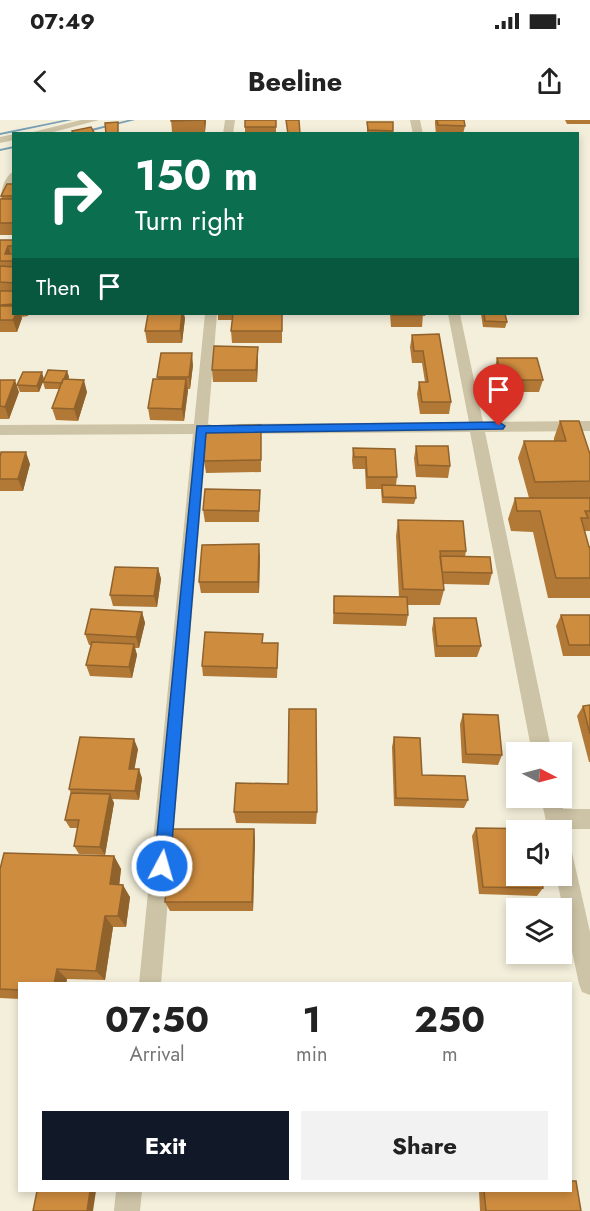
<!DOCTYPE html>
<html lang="en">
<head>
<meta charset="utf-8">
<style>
  body { margin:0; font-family:Jost,sans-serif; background:#f2f2f2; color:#222; height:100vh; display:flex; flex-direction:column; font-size:22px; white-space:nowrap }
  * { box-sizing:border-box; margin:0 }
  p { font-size:20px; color:#767676 }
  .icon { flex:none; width:33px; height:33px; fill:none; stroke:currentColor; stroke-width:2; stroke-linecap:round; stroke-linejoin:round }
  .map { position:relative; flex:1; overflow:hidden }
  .side { position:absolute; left:18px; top:862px; width:554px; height:210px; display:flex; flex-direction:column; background:#fff; border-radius:0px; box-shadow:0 3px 9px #0003 }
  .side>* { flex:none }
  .top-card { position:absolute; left:12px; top:12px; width:567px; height:183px; border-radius:0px; box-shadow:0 3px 9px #0003; background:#0b6e4f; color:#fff; overflow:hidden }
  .needle { width:39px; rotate:96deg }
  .buttons { position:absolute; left:506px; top:622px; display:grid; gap:12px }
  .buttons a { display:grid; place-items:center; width:66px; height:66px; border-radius:0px; background:#fff; box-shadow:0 3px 9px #0003; font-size:30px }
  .pin { position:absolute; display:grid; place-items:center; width:51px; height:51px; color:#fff; margin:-62px -26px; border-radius:50% 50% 50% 0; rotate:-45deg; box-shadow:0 0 6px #0007 }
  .pin .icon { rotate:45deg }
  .me { position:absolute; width:66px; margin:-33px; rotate:6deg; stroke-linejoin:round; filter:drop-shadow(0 0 4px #0008) }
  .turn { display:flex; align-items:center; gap:21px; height:126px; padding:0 24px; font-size:27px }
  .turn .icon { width:78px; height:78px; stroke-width:2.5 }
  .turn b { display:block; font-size:42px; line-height:51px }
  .then { display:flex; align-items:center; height:57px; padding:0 24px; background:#0003; gap:12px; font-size:22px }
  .eta { display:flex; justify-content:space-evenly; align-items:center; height:102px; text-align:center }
  .eta b { font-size:36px; font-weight:700; line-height:42px }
  .cta { display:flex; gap:12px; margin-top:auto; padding:12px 24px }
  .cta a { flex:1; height:69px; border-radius:0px; background:#111827; color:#fff; font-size:24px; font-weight:700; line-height:69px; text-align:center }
  .cta a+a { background:#f2f2f2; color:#222 }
  .status { display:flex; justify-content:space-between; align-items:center; height:42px; padding:0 30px; background:#fff; direction:ltr }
  .status svg { height:16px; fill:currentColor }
  header { display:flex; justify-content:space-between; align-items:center; height:78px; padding:0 24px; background:#fff; font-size:27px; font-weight:700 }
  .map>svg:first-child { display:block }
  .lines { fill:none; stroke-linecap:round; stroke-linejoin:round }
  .stream { fill:#789fb3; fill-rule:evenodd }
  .street { fill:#cdc3a6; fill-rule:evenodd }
  .wall { fill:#b17836 }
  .shaded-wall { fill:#90622c }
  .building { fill:#ce8c3f; stroke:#90622c; stroke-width:1.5 }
  .route { fill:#1a73e8; stroke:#114b97; stroke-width:1.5 }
</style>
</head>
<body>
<div class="status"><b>07:49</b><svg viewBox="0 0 49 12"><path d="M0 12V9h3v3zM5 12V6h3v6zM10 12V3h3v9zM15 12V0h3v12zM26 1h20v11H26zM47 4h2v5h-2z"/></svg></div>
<header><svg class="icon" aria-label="back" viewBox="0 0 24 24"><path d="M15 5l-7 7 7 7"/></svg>Beeline<svg class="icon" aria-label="share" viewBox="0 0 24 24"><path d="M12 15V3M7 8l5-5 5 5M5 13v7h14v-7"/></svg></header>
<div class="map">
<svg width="590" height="1091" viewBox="0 0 590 1091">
  <rect width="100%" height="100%" fill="#f4efdb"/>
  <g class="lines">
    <!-- stream -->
    <path class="stream" d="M64,0H72L0,15V13Z
      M128,0H135L80,14H71Z
      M14,26V28L0,31V29Z"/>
    <!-- street -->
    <path class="street" d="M81,0H99L46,14H25Z
      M225,0H235L233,14H223Z
      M410,0H420L423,14H413Z
      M14,14V20L0,23V17Z
      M14,51C14,63 13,83 0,88C0,76 2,58 14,51Z
      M205,194H217L208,304L215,306L217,309L215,312L207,314L161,864H139L193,314L0,315V305L194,304Z
      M448,194H460L483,302L590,301V311L485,312L552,633H532L470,312L238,314L231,309L238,304L469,302Z
      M541,678H561L563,689H590V709H567L564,716L561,717V711H548Z
      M561,718L568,721L571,728L590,812V875L582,872L579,864L556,756H561Z
      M116,1071H142L140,1091H114Z"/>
  </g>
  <!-- wall -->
  <path class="wall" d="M171,0H206L205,12H172Z
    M276,0V14H245V7Z
    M435,0H464L465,6L463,14H436L435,4Z
    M565,0H590V4H567Z
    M367,2L393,11V14H367Z
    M14,64V115H0V79H2L1,76Z
    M0,120H14V194H29L28,196L21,197L22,198L17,212H0Z
    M218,194H282V223H232L231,211L232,200H218Z
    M390,194H423L422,207H391Z
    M481,194H505L507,202L505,208L483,207Z
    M185,198L182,223H147L145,211Z
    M439,214L451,282L449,294H420L417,274L419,262H425L422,243H412L410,227L412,215Z
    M497,238L543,260L539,272H499L494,251Z
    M258,239L257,262H213L212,250Z
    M193,245L190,269H188L184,301L150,300L148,288L158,259L157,257Z
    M67,251L69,257L68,260L87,272L78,301L56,300L52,288L59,269H45L43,262Z
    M44,259L39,272H20L17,265Z
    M0,260L19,272L9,299H0Z
    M560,301L590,334V411H584L589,427H590V478H548L533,412L511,411L508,399L515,378H529L518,338L524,321H554V318Z
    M261,318V352L206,353L204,341Z
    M416,326L450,346L448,358L416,357L414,338Z
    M353,328L397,357L396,365L416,378L414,384L382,383L381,369H366L365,349H353L352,340Z
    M0,337L30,344L23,371H0Z
    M260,370L259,402H205L203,390Z
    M398,400L466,431L465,437L492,453L489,465L443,464L444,470L440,485H407L408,495L406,506L333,504L334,476L399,477L396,416Z
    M260,436L259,473H201L199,462Z
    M158,448L161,459L157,487L113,486L110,475Z
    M142,492L145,503L139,528H135L137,535L132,558L90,556L86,545L91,525H89L85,514Z
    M561,495H590V536H563L556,506Z
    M434,498L481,526L477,537H435L432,509Z
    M264,523L278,534L277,558L203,556L202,546Z
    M590,585V642H589L577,596L583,586Z
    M463,594L502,635L498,645L462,643L460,604Z
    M394,617L422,655L468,680L464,688L394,686L392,627Z
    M138,629L134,649L142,658L139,680L112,679L114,683L105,735L79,734L74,726L78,708H70L65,700L71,673L69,669Z
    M234,692H317L316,704L236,703Z
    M476,708L543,768L537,776L479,774L472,716Z
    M254,709L255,720L253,791H170L165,782Z
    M114,736L121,749L119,765L130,777L126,807H113L105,860L67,859L66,864H20V879L0,878V749Z
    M479,1071H570L581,1091H480Z"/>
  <!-- shaded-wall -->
  <path class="shaded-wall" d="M204,0H206L205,12L204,1Z
    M8,126L12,138L5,134Z
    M16,194H20L22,198L17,212L13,200Z
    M182,194H184L185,198L182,223L180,211Z
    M258,227V239L257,262L256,250Z
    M192,233L193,245L190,269L189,257Z
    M67,251L69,257L65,269L63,263Z
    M42,252L44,259L39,272L37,266Z
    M186,259L188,271L184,301L182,289Z
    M15,260L19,272L9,299L5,287Z
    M84,260L87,272L78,301L74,289Z
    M26,332L30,344L23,371L18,359Z
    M259,424L260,436L259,473L258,462Z
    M158,448L161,459L157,487L154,476Z
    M142,492L145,503L139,528L136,517Z
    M134,524L137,535L132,558L129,547Z
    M134,619L138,629L133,658L129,649Z
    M139,649L142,658L139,680L135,671Z
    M110,674L114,683L105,735L100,727Z
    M254,709L255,720L253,791L252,782Z
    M114,736L121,749L118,777L110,764Z
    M123,765L130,777L126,807L118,796Z
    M105,796L113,807L105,860L96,851Z
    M57,849L67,859L66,864H54Z
    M90,1071H96L93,1091H87Z"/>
  <!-- building -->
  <path class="building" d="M171,0H204L171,1Z
    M245,0H276V7H245Z
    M286,0H299L300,14H288Z
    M437,0H464L465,6L438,5Z
    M118,2V14H106L105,3Z
    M367,2H393V11L368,10Z
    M91,7L95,14H74L72,11Z
    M7,64H14V76H1Z
    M0,79H14V103H0Z
    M0,120H14V126H8L5,134H14V141H0Z
    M0,146L14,147V163L0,162Z
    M0,171H14V184L0,185Z
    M0,186H14V194H16L13,200H0Z
    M148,194H182L180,211H145Z
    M233,194H282V211H231Z
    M393,194H423L424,195H393Z
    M484,194H505L507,202L485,201Z
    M439,214L451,282H422L419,262H428L423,231H414L412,215Z
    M214,226L258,227L256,250H212Z
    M161,233H192L189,257H157Z
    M497,238H537L543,260H502Z
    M48,250L67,251L64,259H63L62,263L43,262Z
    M23,252H42L37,266L17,265Z
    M63,259L84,260L74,289L52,288Z
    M153,259H186L182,289L148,288Z
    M0,260H15L5,287L0,286Z
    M560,301H579L590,334V361L535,362L524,321H566Z
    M261,305V340L204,341L206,306Z
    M416,326H448L450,346L418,345Z
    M353,328L395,329L397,357H367L366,337H354Z
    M1,332H26L18,359H0V337Z
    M382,365L415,366L416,378L383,377Z
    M205,369L260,370L259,391L203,390Z
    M515,378H590V391H585L588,398H581L589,427H590V458H556L540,391H517Z
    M398,400L463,401L466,431H440L444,470L403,469Z
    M259,424L258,462H199L202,425Z
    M440,436L490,437L492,453L442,452Z
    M115,447L158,448L154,476L110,475Z
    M334,476L407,477L408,495L334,493Z
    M91,489L142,492L136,517L85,514Z
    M561,495H590V525H569Z
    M434,498H476L481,526H437Z
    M205,512L263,514L262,523H278L277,548L202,546Z
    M92,522L134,524L129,547L86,545Z
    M590,585V614L583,586Z
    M289,589H316L317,692H234L236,663L288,664Z
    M463,594L498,595L502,635L466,634Z
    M80,617L134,619L129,649H139L135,671L69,669Z
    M394,617L420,618L422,655L465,656L468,680L396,678Z
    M71,673L110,674L100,727L74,726L79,700H65Z
    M476,708L533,709V711H516V756H541L543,768L483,767Z
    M172,709H254L252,782H165Z
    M4,733L114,736L110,764L123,765L118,796H105L96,851L57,849L54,864H20V870L0,869V749Z
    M570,1061H576L581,1091H486L484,1071H570Z
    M37,1071H90L87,1091H33Z"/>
  <!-- route -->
  <path class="route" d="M499,302L505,306L503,309L206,313L170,746L168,751L162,753L157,751L154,746L197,306Z"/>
</svg>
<div class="buttons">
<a><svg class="needle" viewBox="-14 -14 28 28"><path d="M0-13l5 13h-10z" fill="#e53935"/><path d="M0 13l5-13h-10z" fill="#767676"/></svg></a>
<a><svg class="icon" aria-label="sound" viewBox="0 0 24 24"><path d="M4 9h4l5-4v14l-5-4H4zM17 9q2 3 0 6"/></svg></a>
<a><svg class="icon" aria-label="layers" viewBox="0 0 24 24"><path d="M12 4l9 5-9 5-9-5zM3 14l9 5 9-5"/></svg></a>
</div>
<div class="pin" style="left:499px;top:306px;background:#d93025"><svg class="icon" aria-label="arrive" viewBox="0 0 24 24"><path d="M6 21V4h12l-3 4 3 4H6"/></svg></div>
<svg class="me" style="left:162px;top:746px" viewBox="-20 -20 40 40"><circle r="17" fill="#1a73e8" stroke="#fff" stroke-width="3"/><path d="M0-11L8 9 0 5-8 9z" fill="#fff"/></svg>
<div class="top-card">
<div class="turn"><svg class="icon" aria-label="right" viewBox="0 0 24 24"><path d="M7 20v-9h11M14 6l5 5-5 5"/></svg><div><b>150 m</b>Turn right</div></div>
<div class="then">Then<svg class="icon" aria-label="arrive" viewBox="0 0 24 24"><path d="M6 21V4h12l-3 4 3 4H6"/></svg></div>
</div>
<section class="side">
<div class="eta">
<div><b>07:50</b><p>Arrival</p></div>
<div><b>1</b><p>min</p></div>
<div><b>250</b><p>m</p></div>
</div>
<div class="cta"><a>Exit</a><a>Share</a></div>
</section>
</div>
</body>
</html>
